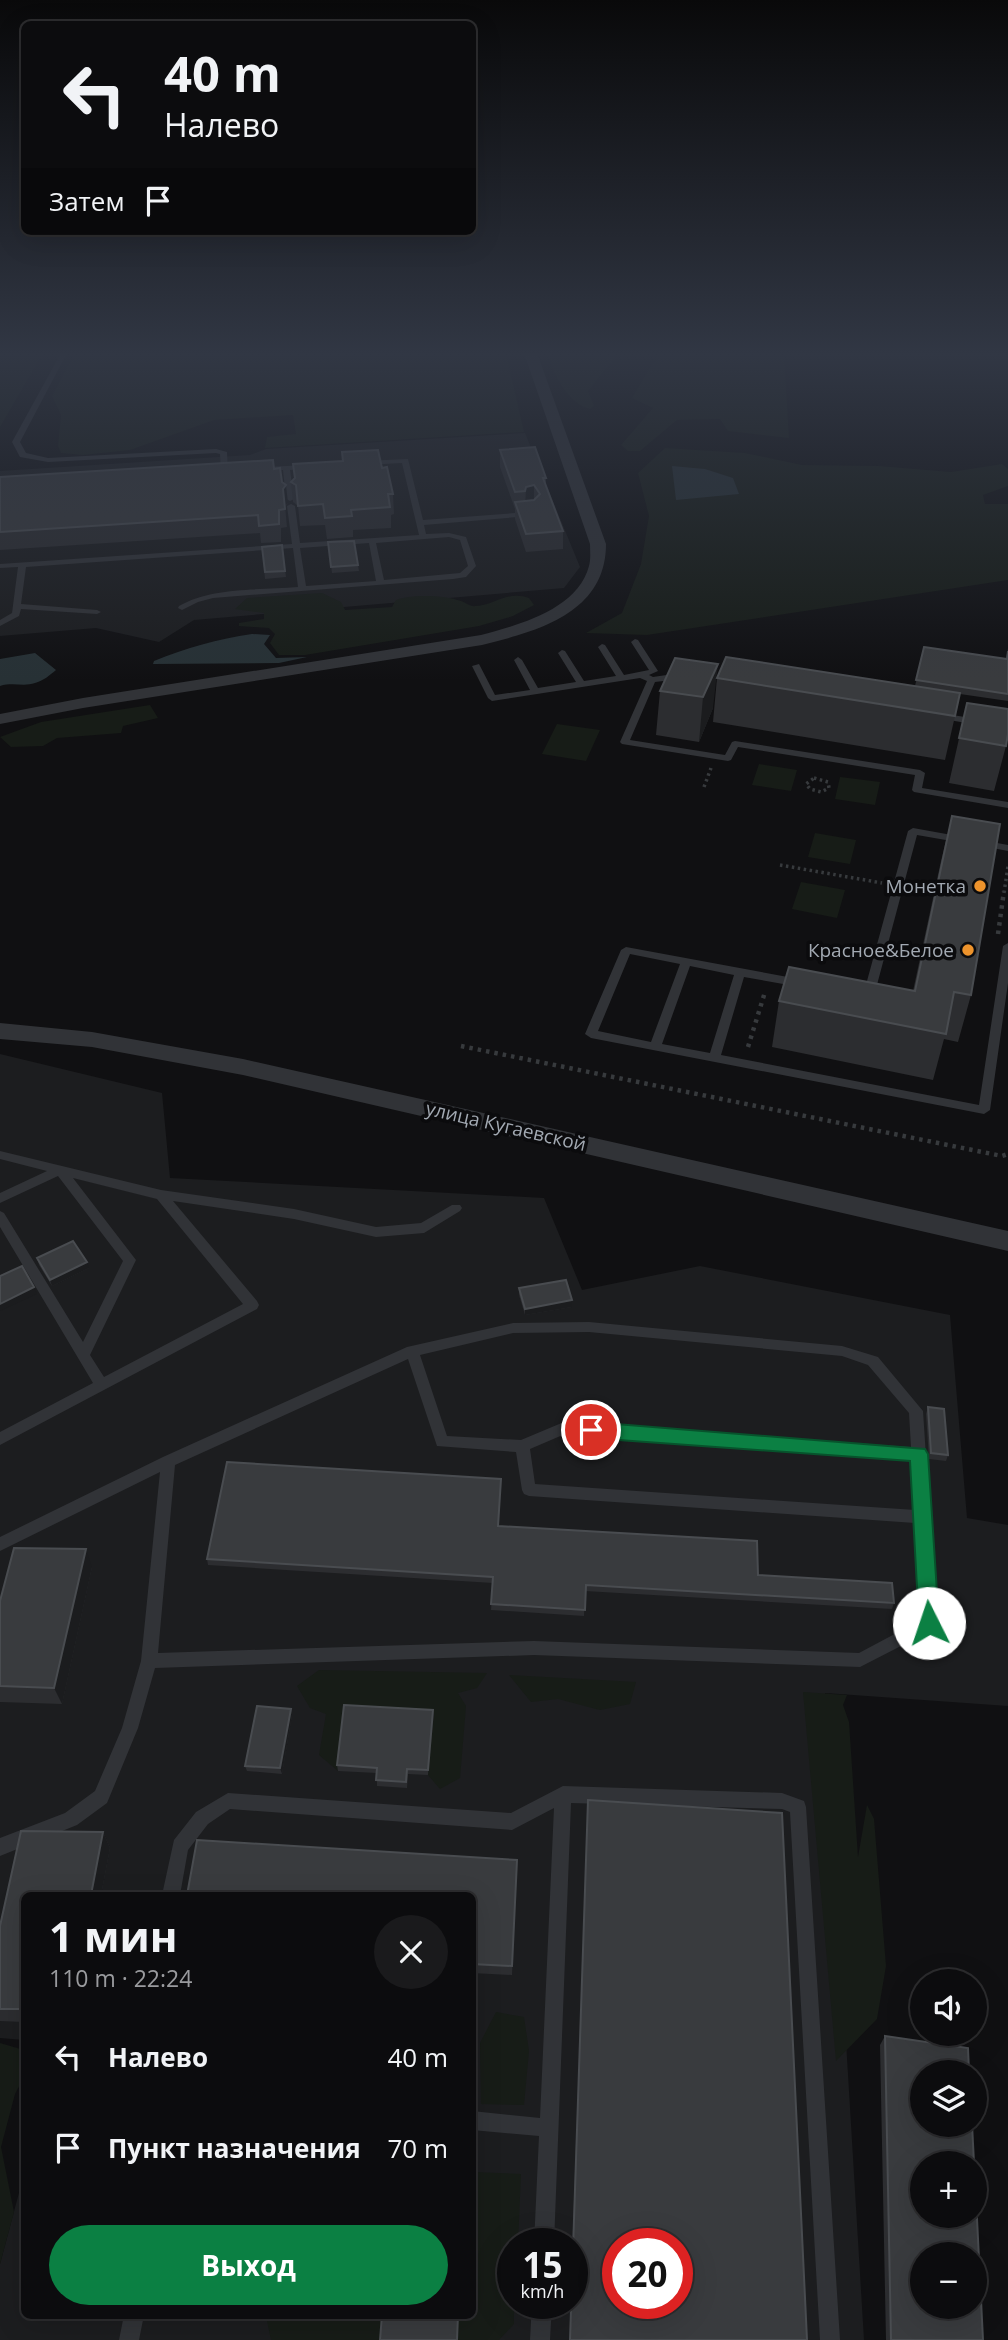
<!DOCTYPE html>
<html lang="ru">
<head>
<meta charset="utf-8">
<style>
  body { margin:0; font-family:"Open Sans",sans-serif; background:#1a1a1c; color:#f1f3f6; height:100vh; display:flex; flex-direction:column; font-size:26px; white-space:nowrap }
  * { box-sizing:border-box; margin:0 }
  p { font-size:23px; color:#9a9b9e }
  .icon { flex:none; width:38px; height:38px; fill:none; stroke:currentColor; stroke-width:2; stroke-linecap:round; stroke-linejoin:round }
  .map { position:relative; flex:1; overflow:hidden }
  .drawer { position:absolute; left:21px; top:1892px; width:455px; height:427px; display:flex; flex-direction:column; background:#0c0c0e; border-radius:10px; box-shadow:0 7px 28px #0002,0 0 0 2px #2c2c2e }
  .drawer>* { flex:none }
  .top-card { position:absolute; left:21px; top:21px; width:455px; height:214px; border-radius:10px; box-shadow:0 7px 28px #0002,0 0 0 2px #2c2c2e; background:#0c0c0e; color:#f1f3f6; overflow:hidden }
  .tools { position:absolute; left:910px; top:1969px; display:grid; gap:14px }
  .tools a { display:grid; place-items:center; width:77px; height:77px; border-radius:50%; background:#0c0c0e; box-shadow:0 7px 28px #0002,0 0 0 2px #2c2c2e; font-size:35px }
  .speed { position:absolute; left:497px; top:2228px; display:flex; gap:14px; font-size:35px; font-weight:700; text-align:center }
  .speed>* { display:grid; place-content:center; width:91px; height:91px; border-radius:50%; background:#0c0c0e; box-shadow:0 7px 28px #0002,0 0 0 2px #2c2c2e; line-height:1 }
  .speed small { font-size:18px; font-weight:400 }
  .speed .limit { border:10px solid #d22; background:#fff; color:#111 }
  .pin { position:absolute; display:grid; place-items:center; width:60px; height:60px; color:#fff; margin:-30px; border:4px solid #fff; border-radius:50%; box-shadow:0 2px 7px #0007 }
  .me { position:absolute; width:77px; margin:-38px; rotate:356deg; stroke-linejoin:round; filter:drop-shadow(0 0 5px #0008) }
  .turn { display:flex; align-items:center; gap:24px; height:147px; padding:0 28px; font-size:32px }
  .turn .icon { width:91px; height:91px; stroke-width:2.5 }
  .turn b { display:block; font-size:49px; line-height:60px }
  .then { display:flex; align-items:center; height:66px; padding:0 28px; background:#0003; gap:14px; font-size:26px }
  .round { display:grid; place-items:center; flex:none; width:74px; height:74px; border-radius:37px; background:#1a1a1c }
  .head { display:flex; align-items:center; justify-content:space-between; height:119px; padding:0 28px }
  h1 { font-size:42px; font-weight:700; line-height:52px }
  .primary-button { display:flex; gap:14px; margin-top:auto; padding:14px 28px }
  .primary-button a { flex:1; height:80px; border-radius:42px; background:#0b8043; color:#fff; font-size:28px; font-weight:700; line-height:80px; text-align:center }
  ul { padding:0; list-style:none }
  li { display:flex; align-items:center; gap:21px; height:91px; padding:0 28px }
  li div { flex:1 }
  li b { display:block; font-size:26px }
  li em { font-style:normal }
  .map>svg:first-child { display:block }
  .built { fill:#1c1d1f; fill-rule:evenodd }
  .green { fill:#171c17 }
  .water { fill:#273135 }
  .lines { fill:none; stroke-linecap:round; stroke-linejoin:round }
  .path-far1 { stroke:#373a3d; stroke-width:3.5; stroke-dasharray:2.5 3.5; stroke-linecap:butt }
  .path { stroke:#373a3d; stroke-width:4.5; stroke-dasharray:3.5 5; stroke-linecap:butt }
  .lane { fill:#313337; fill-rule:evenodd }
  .street { fill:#313337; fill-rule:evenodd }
  .wall { fill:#2c2d30 }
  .shaded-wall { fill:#1b1c1e }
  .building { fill:#393b3e; stroke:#494c50; stroke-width:2; fill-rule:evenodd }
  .route { fill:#0b8043; stroke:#07532c; stroke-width:2 }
  .poi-dot { fill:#ed932c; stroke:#0b0b0d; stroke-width:2.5 }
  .labels { text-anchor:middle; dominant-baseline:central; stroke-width:7; stroke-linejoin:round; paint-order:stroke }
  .poi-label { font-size:19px; fill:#a2a9b2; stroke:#0b0b0d; text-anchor:end }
  .street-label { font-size:19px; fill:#a2a9b2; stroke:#0b0b0d }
</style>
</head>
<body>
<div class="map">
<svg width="1008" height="2340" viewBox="0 0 1008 2340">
  <rect width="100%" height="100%" fill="#101012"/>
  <!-- built -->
  <path class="built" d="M525,433L580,567L564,588L194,620L159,642L96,628L0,636V471L250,455L266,449Z
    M0,1054L162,1093L170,1178L544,1198L582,1290L700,1266L950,1315L967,1518L1008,1525V1706L825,1693L864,2340H0V2264L24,2174V2315H472V1895H24V2040L0,2038ZM513,2244H572V2303H513ZM618,2244H677V2303H618Z"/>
  <!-- green -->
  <path class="green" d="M0,353H43L0,427Z
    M75,353H506L524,432L265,448L267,437L296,434L293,415L214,420L130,450L83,455L61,453L58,446L61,415L52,396Z
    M546,353H619L588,391L594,406L590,409C565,402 556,375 546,353Z
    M659,353H784L789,438L728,431L720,419L677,420L640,451H628L621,445L653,408L632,398Z
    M665,448L745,453L802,465L879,466L951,472L1002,464L1008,469V486L983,495L985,504H1008V580L647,635L586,633L622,613L641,564L649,516L638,473Z
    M322,593L341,602L345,610L392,607L396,600C412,594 444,595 461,601C467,603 470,607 476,606C495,605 508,590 529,598L534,605L513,616L479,626L305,655H279L270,643L275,634L269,628L239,626V623L264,619V613L235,609L247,598Z
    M150,705L158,718L123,726L121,733L57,738L43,746L11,747L0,737L41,722Z
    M557,724L600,730L586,761L542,754Z
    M759,764L797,770L791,791L752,785Z
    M840,777L880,782L875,805L835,799Z
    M815,833L856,840L850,864L808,857Z
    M801,882L845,890L837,918L792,909Z
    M319,1670L487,1673L477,1688L458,1693L466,1706L460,1778L440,1789L428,1775L346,1711L338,1771L319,1755L326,1714L310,1708L297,1686Z
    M509,1675L636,1682L630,1704L600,1710L558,1699L531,1702Z
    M803,1692L847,1695L843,1705L849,1722L858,1857L867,1805L874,1819L886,1966L877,2019L836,2061Z
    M496,2012L524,2017L529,2051L524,2105L481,2104L480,2043Z
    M0,2043L24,2050V2077L15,2094L1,2147L14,2212L0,2264Z
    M473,2172L521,2174L518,2243L513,2244L514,2324L499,2340H457L458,2315H472Z
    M281,2315H383L381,2340H271L267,2321Z"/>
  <!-- water -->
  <path class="water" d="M672,466L705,469L733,478L739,494L676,500Z
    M252,634L270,635L264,644L276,658L307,657L279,663L153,664L154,661C186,648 218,639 252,634Z
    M35,653L56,670C50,675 43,681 35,683C24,687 13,682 0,686V659Z"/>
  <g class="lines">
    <!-- path-far1 -->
    <path class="path-far1" d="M814,778L828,782L829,788L821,792L810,789L806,784Z
      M704,787L711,768
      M780,865L882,883
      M1004,893L1008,866"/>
    <!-- path -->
    <path class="path" d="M998,934L1004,891
      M461,1046L1002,1156L1008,1154
      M748,1047L765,992"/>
    <!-- lane -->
    <path class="lane" d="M61,353H67L20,442L26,453L48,458L216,449L227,452L228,474L221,472L220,454L216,453L48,462L20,457L12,442Z
      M408,459L423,520L529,512L533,514L529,516L424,525L426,534L449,533L466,537L476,566L466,577L453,579L213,598L198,602L182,610L178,608L179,606C211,587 261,590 298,587L293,548L26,567L21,604L97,610L101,612L97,614L21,609L19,616L0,626V620L12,613L18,567L0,568V564L292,544L287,506L291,504L295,506L300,543L419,535L402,463L364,465L360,463L364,461ZM449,537L460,540L468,566L460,573L384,580L376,543ZM369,543L376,581L306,586L300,548Z
      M307,465H310V469L290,470L294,499L290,501L286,499L283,470L266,471L262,469L266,467Z
      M635,639L638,640L658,671L649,675L653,677L680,673L684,676L680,679L655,682L630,740L725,755L732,742L735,741L920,770L925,773L922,788L1008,802V808L914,792L912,790L915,775L738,747L731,760L728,761L622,744L620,742L647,681L640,678L492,701L488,698L472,666L479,664L495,695L530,690L514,660L518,657L522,660L538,688L576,682L558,653L562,650L565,651L584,681L616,676L598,647L602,644L605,645L624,675L649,670L631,642Z
      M940,713L1008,724V730L937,718L935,716Z
      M913,828L963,837L968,840L963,843L917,835L874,996L868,1000L860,995L864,992L908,831Z
      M981,840L1008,845V851L977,845V841Z
      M1008,943V983L990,1110L984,1114L591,1038L585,1034L621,950L626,947L804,980L805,983L804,986L800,987L744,977L721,1055L979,1105L1003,946ZM630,954L680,964L651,1042L598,1031ZM690,966L734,975L710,1053L662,1044Z
      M0,1151L161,1190L294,1209L376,1227L421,1223L452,1205H460L462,1208L460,1211L424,1233L376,1237L294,1219L173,1201L257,1301L259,1305L257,1309L0,1445V1432L93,1383L0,1227V1211L4,1213L83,1342L123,1261L58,1176L0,1203V1193L47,1171L0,1159ZM73,1178L157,1199L243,1304L104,1377L90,1355L136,1260Z
      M589,1322L842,1346L878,1357L923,1411L937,1624L934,1629L860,1667L534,1655L155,1668L138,1728L107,1803L77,1825L0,1856V1838L65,1813L95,1791L122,1728L141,1661L160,1472L0,1551V1537L163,1457L407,1347L513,1323ZM589,1332L842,1356L868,1365L909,1413L911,1447L564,1422L521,1440L447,1436L420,1355L513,1333ZM408,1359L437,1446L516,1452L522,1490L524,1494L529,1496L915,1523L921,1620L859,1653L534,1641L158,1653L175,1465ZM565,1434L912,1460L915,1510L535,1484L530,1449Z
      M563,1786L782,1793L804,1801L806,1807L840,2340H820L790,1812L782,1809L571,1803L554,2244H534L539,2136L472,2130V2111L540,2118L554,1808L512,1830L230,1809L208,1824L188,1850L180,1895H162L174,1840L196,1812L228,1793L511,1813Z
      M532,2303H552L550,2340H530Z
      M124,2315H144L139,2340H119Z"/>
    <!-- street -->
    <path class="street" d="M524,353H537L606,544C606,613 538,631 482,645L83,708L0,724V714L83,698L481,635C519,625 578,609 589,566C591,559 590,551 590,544Z
      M0,1023L92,1032L243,1059L1008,1231V1251L243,1075L92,1047L0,1039Z"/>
  </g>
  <!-- wall -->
  <path class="wall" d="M500,450L546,478V486L563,531V549L526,552L515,519V509L500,467Z
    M342,452L382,468L393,494L394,514L391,515V528L353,530V537L327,539L325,525L300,526L298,506L293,502L291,482L294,479L293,464L342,461Z
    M0,477L282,482L288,503L285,506L287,527L281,528V542L261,543L260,533L0,550Z
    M328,542L358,565L359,571L332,573Z
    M282,545L286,577L265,579L262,547Z
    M924,647L1006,659L1008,648V701L960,694L945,760L713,722L717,678L915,686Z
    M675,658L713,708L699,742L656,735L660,691Z
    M967,703L1006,746L994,791L949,783Z
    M952,816L971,995L958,1042L944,1039L933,1080L772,1047L779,1001L913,991L941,861Z
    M37,1258L89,1268L52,1286L39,1265Z
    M519,1288L572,1307L525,1315L519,1295Z
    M928,1407L948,1455L946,1461L929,1459L926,1414Z
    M501,1479L498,1526L758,1575L894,1603L892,1609L585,1591L584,1616L491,1610L493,1583L208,1565L207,1559Z
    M92,1567L62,1704L0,1702V1601Z
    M291,1709L292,1715L282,1774L247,1771L245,1766Z
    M433,1710L428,1775L408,1774L407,1788L377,1786V1773L338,1771L337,1765Z
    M588,1800L807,2340H570L571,2303H572V2256Z
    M21,1831L103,1832L110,1848L101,1895H24V2022L0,2021V1926Z
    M517,1860L512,1975L472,1973V1895Z
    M885,2036L983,2340H886L880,2045Z"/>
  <!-- shaded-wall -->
  <path class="shaded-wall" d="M286,485L288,503L284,506L283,489Z
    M534,485V502L525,509L526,487Z
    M718,664L713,708L699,742L703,697Z
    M87,1262L89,1268L52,1286L50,1280Z
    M34,1287L37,1294L0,1311V1304Z
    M572,1300V1307L525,1315V1309Z
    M86,1549L92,1567L62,1704L54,1688Z
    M291,1709L292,1715L282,1774L280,1768Z
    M433,1710L434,1715L428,1775V1770Z
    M103,1832L110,1848L101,1895H91Z"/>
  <!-- building -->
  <path class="building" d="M535,447L546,478H543L563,531L526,534L515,502L534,500L540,494L534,485L526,487L525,491L515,492L500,450Z
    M378,450L382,468L387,467L393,494H388L390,507L351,510L352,516L325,518L323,504L298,506L296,485L291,482L295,478L293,464L343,461L342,452Z
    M273,460L274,469L280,468L282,482L286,485L283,489L285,509L279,510V524L259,526L258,515L0,532V477Z
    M354,541L358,565L331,567L328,542Z
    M282,545L285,571L265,572L262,547Z
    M924,647L1007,659L1008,651V694L916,680Z
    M726,657L960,693L955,716L717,678Z
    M675,658L718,664L703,697L660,691Z
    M967,703L1008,709V734L1006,746L959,738Z
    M952,816L1000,824L971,995L954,992L946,1034L779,1001L789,967L915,991Z
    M73,1241L87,1262L50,1280L37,1258Z
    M22,1266L34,1287L0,1304V1276Z
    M566,1280L572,1300L525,1309L519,1288Z
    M928,1407L944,1409L948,1455L931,1453Z
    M227,1462L501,1479L498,1526L757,1541L758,1575L892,1583L894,1603L586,1585L585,1610L491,1604L493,1577L207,1559Z
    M14,1548L86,1549L54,1688L0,1686V1601Z
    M344,1705L433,1710L428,1770L407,1769L406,1782L376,1780L377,1768L337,1765Z
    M257,1706L291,1709L280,1768L245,1766Z
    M588,1800L782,1813L807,2340H570ZM618,2244H677V2303H618Z
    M21,1831L103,1832L91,1895H24V2009H0V1926Z
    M197,1840L517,1860L512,1966L472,1964V1895H187Z
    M885,2036L968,2048L969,2072H922V2124H972L974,2163H922V2216H975V2178L983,2340H891ZM922,2254H975V2306H922Z
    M382,2315H458L457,2340H380Z"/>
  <!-- sky -->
  <linearGradient id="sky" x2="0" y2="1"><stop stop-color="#09090a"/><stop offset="0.52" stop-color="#313744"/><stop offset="1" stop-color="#313744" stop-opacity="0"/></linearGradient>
  <rect width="1008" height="681" fill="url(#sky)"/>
  <!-- route -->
  <path class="route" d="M591,1422L925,1449L928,1454L939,1623L936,1630L929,1633L922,1630L919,1623L910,1461L591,1438L585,1435L582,1430L585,1424Z"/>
  <!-- markers -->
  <g class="poi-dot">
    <circle cx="980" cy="886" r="7"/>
    <circle cx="968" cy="950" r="7"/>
  </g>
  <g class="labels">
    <!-- poi labels -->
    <g class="poi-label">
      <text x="966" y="886">Монетка</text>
      <text x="954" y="950">Красное&amp;Белое</text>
    </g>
    <!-- street labels -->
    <g class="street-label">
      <text transform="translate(506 1126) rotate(13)">улица Кугаевской</text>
    </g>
  </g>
</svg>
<div class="tools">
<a><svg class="icon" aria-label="sound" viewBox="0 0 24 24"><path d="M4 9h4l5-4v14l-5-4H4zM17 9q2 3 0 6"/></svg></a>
<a><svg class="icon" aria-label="layers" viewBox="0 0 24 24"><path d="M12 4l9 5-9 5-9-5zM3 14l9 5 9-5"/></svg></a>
<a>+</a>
<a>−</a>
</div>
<div class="speed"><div>15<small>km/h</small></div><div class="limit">20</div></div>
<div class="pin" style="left:591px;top:1430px;background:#d93025"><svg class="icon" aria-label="arrive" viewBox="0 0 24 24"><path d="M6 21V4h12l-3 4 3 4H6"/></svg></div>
<svg class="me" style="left:929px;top:1623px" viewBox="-20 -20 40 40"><circle r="19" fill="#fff"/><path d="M0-13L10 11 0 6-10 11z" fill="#0b8043"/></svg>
<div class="top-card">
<div class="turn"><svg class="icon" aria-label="left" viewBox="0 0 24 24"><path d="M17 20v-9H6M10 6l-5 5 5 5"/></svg><div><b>40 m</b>Налево</div></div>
<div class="then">Затем<svg class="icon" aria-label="arrive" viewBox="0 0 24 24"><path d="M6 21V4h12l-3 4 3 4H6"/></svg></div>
</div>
<section class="drawer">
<div class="head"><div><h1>1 мин</h1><p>110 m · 22:24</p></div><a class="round"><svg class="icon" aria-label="close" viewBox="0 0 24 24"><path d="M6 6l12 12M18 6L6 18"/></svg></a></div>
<ul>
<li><svg class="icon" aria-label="left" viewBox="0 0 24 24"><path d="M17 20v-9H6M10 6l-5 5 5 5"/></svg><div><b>Налево</b></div><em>40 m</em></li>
<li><svg class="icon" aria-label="arrive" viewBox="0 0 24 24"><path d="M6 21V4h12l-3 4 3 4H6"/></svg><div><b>Пункт назначения</b></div><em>70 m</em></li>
</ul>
<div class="primary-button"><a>Выход</a></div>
</section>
</div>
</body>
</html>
